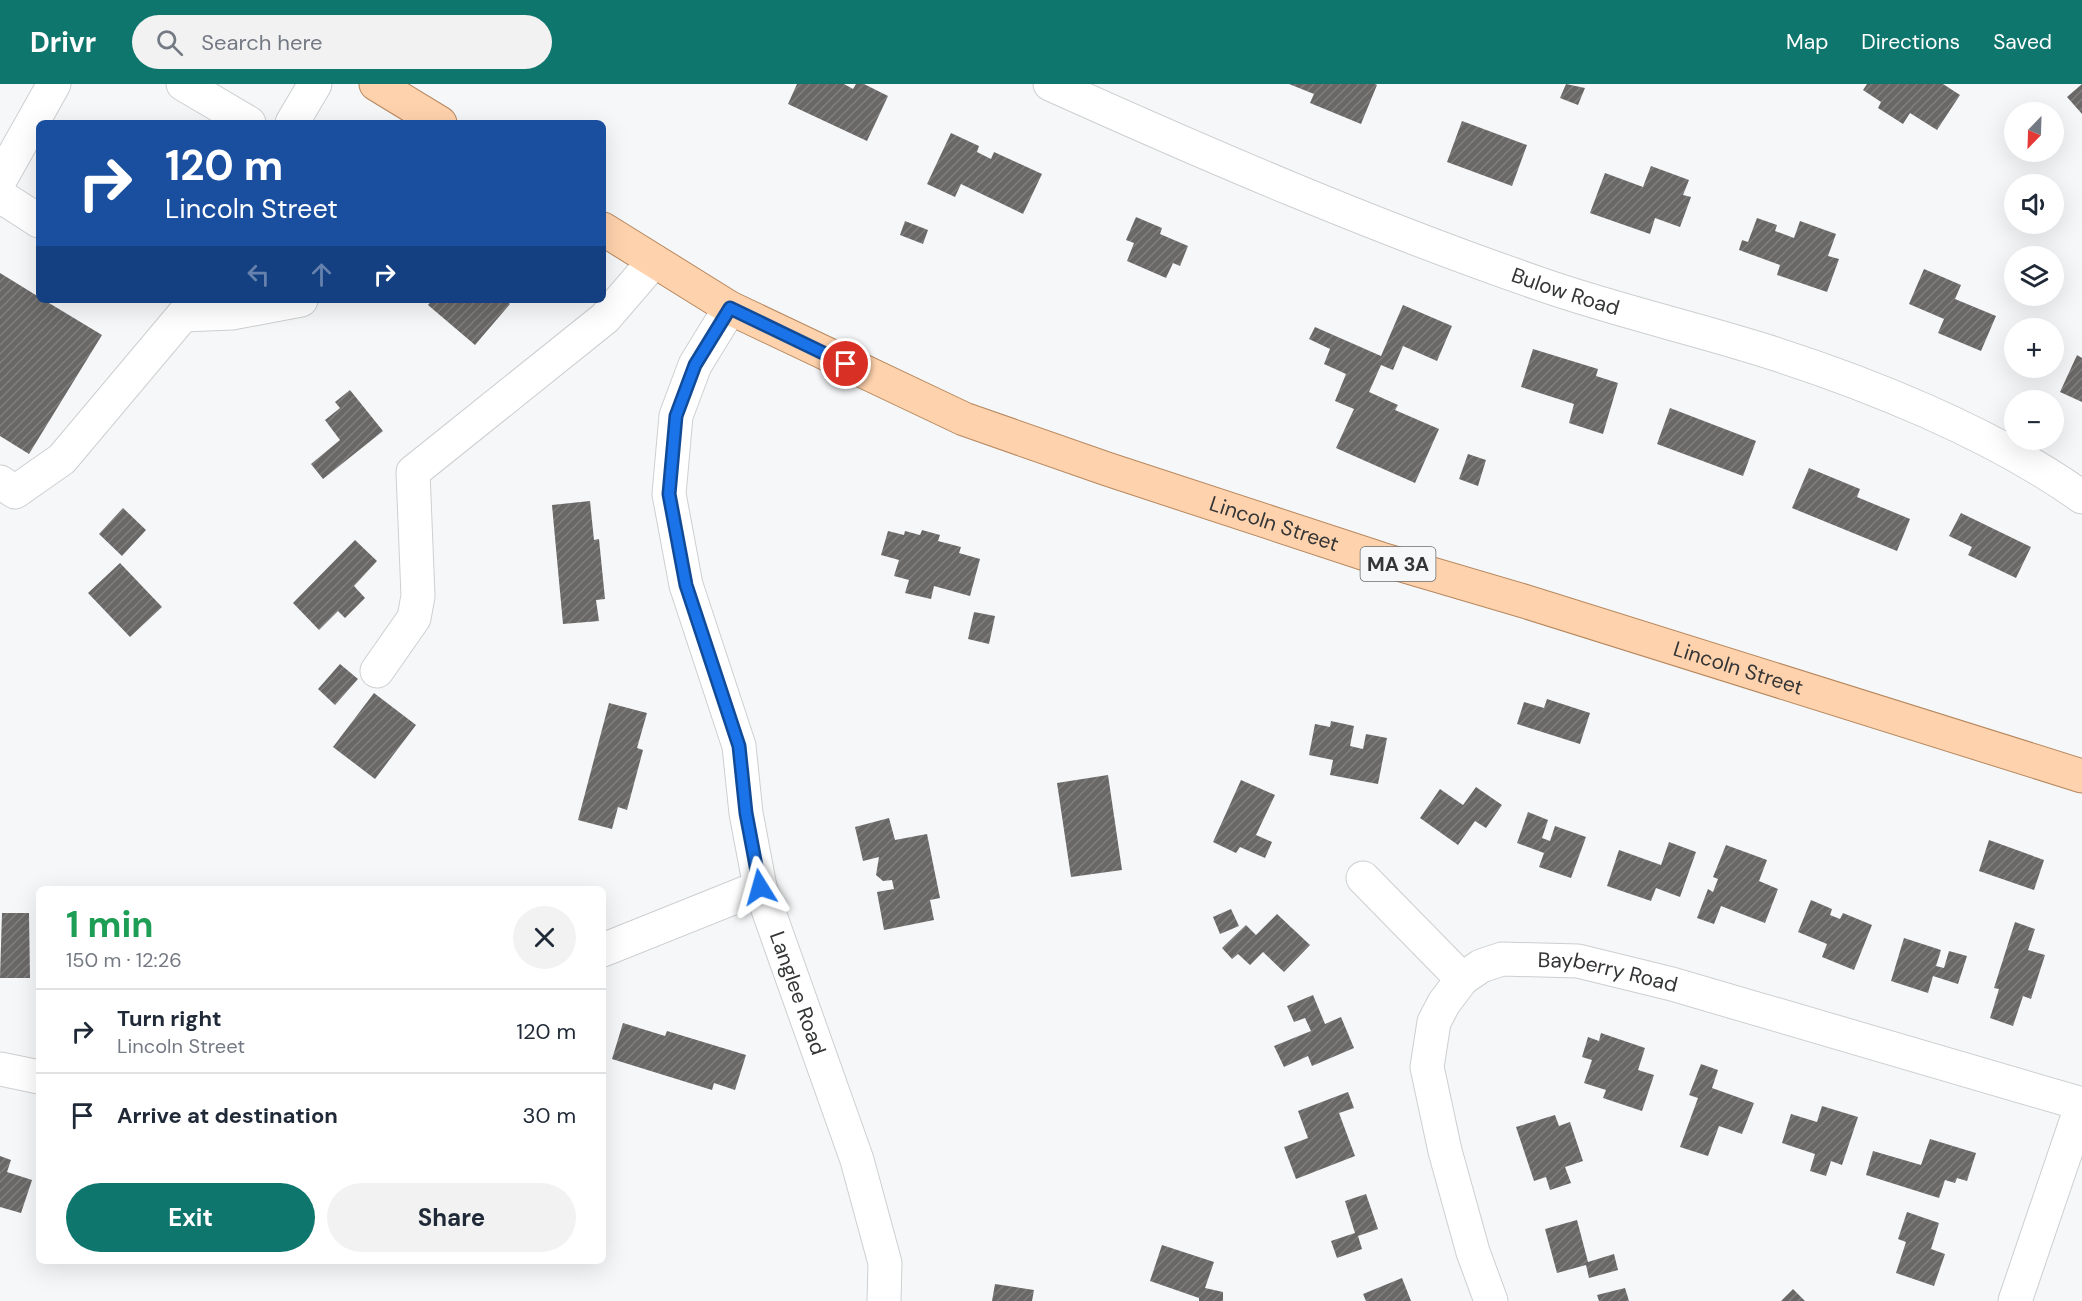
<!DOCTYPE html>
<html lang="en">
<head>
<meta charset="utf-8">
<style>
  body { margin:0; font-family:"DM Sans",sans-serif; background:#f2f2f3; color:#1f2937; height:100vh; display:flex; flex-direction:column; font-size:22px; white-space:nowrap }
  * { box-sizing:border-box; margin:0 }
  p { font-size:20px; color:#747a83 }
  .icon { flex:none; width:33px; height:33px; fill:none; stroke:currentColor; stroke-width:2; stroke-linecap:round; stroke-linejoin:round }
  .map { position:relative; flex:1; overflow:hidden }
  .panel { position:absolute; left:36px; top:802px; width:570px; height:378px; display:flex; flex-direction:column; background:#fff; border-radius:9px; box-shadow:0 6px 24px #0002 }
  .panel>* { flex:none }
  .hud { position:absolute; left:36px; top:36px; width:570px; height:183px; border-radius:9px; box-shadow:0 6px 24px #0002; background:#1a4fa0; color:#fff; overflow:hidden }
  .needle { width:39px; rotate:203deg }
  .fabs { position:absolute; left:2004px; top:18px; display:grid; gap:12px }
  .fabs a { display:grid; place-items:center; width:60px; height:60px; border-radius:50%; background:#fff; box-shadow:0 6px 24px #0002; font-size:30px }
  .pin { position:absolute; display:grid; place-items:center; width:51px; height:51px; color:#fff; margin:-26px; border:3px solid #fff; border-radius:50%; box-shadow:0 2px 6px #0007 }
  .me { position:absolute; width:66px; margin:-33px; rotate:352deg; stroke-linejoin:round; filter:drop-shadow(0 0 4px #0008) }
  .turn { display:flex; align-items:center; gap:21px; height:126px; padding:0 30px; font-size:27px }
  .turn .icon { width:78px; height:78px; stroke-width:2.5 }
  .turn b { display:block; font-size:42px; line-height:51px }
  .lanes { display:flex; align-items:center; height:57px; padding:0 30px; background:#0003; justify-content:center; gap:30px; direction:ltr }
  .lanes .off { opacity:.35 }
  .round { display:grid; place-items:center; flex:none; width:63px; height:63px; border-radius:32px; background:#f2f2f3 }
  .summary { display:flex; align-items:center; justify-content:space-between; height:102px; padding:0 30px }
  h1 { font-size:36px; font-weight:700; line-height:45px; color:#1e9e55 }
  .cta { display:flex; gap:12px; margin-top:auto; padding:12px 30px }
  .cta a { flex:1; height:69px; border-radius:36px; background:#0f766e; color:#fff; font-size:24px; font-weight:700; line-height:69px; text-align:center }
  .cta a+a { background:#f2f2f3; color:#1f2937 }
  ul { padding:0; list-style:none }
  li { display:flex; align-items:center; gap:18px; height:84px; padding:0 30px; border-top:2px solid #e0e1e3 }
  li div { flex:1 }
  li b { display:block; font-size:22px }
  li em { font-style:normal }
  header { display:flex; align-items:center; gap:36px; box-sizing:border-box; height:84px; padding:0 30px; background:#0f766e; color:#fff }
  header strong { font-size:28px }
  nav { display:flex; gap:33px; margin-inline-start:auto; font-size:21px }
  .search { width:420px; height:54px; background:#f2f2f3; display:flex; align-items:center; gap:15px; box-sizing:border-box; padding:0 21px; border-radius:33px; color:#747a83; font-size:22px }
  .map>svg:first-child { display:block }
  .building { fill:url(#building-hatch) }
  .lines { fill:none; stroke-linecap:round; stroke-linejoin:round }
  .minor-casing { stroke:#cdcfd0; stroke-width:35 }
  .major-casing { stroke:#b7885f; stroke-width:35 }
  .minor { stroke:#fff; stroke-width:33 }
  .major { stroke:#fed2ac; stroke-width:33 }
  .route-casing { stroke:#114b97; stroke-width:15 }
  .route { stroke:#1a73e8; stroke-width:10 }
  .labels { text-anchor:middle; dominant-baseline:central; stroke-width:6; stroke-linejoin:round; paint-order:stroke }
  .shield { fill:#f5f7f8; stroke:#6e6f70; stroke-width:1.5 }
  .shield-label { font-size:20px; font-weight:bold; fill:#343536 }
  .street-label { font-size:21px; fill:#343536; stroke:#f5f7f8 }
</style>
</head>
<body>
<header>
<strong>Drivr</strong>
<div class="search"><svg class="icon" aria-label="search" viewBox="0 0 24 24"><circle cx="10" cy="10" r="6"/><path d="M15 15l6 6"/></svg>Search here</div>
<nav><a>Map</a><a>Directions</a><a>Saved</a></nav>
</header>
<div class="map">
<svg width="2082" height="1217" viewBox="0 0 2082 1217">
  <defs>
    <pattern id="building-hatch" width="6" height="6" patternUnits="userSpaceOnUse" patternTransform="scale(1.5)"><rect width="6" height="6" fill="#6a6867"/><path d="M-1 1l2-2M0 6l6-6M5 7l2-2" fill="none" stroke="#807e7e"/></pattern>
  </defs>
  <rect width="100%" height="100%" fill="#f5f7f8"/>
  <!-- building -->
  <path class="building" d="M797,0H844L853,5L856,0H864L888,12L867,57L788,20Z
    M1289,0H1375L1377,1L1361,40L1310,19L1314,10Z
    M1566,0L1585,4L1578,21L1560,14Z
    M1867,0H1943L1960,11L1937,46L1910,29L1903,40L1878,24L1881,18L1863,6Z
    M2082,0V30L2067,13Z
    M1462,37L1527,61L1512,102L1447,78Z
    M951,49L979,62L977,68L991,75L994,68L1042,90L1023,130L961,100L955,113L927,100Z
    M1651,82L1689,96L1683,111L1691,113L1680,143L1655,134L1650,150L1590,129L1605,89L1643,103Z
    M1136,133L1162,144L1160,150L1188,162L1180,182L1173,179L1166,194L1127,177L1134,159L1126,156Z
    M1757,134L1777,141L1775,147L1794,154L1800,137L1836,150L1828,172L1839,175L1827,208L1777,191L1780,181L1739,166L1742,156L1748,158Z
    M905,137L928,146L923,160L900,151Z
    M1924,185L1961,201L1955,215L1996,232L1981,267L1938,249L1944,235L1909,220Z
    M0,189L39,213V216H44L102,251L29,370L0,352Z
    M432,216H506L510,220L475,261L428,221Z
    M1403,221L1452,242L1437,277L1403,262L1393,286L1381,281L1369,308L1398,321L1395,326L1439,345L1415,399L1336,364L1354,325L1335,317L1346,290L1324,280L1330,265L1309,255L1315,243L1381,272Z
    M1533,265L1598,285L1596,292L1618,299L1603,350L1569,339L1574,320L1521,303Z
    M2077,271L2082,274V318L2060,308Z
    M350,306L383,347L323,395L311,380L340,356L325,336L340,324L335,318Z
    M1670,324L1756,357L1743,392L1657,360Z
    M1468,370L1486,376L1478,402L1459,395Z
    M1809,384L1860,405L1857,413L1910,435L1897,467L1792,424Z
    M590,417L594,456L599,455L605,515L596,516L599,537L563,540L552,421Z
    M123,424L146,446L122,472L99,450Z
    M1961,429L2031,463L2016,494L1968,471L1972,463L1949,452Z
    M922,446L940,451L938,457L961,463L959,469L980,475L970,512L934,502L931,515L905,509L909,496L894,492L899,476L881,471L888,447L904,451L905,447L920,451Z
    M355,456L377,477L354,502L365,514L345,534L338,527L319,546L293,519Z
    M120,479L162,523L130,553L88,509Z
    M974,528L995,532L989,560L968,555Z
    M340,580L358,595L335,621L318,605Z
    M374,609L416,641L375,695L333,663Z
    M1547,615L1590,629L1580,660L1517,640L1524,618L1544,624Z
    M609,619L647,629L637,664L643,666L627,726L618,723L612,745L578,736Z
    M1331,637L1354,642L1350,662L1363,665L1366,650L1387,654L1378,700L1330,691L1333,676L1309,671L1315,640L1330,643Z
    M1108,691L1122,786L1071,793L1057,699Z
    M1241,696L1275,711L1256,751L1272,758L1265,774L1240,763L1236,769L1213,758Z
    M1476,703L1502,721L1486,744L1475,737L1458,761L1420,734L1440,705L1463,721Z
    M1528,728L1548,736L1542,754L1550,757L1555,742L1586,753L1571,794L1539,783L1544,769L1517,759Z
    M889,734L895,756L927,750L940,814L930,816L934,836L884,846L877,808L894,805L892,796L883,797L876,791L879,773L863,777L855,743Z
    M1989,756L2044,776L2034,806L1979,787Z
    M1669,758L1696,768L1680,813L1656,804L1651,817L1607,802L1619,766L1661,781Z
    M1726,761L1767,776L1759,797L1778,805L1765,839L1721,822L1714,840L1697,834L1708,805L1713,808L1718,795L1713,793Z
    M1811,816L1832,825L1830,831L1840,835L1843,829L1872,841L1854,886L1822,873L1827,860L1798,848Z
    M1231,825L1239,842L1220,850L1213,833Z
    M2,829H29L30,894H0Z
    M1277,830L1310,861L1284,888L1263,868L1250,881L1238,870L1232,875L1222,864L1246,841L1256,851Z
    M2015,838L2035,845L2028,866L2045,871L2031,915L2023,912L2013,942L1990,934L1999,905L1994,904Z
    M1904,854L1941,866L1936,882L1944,884L1949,867L1967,872L1958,900L1933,892L1928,909L1891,897Z
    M1313,911L1325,940L1341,933L1354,964L1312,982L1308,972L1284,983L1274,962L1311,947L1305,934L1294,938L1287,922Z
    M623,939L665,952L667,947L746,971L735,1006L714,999L712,1006L612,975Z
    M1601,949L1645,964L1638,986L1654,991L1642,1027L1603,1014L1606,1006L1584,999L1592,976L1582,973L1588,953L1599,957Z
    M1701,980L1718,986L1712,1004L1754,1019L1742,1050L1719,1042L1708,1072L1680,1063L1698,1014L1689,1011Z
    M1348,1008L1354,1024L1339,1029L1355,1072L1296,1095L1284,1063L1308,1054L1298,1027Z
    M1822,1022L1858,1033L1842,1081L1831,1077L1826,1092L1810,1087L1815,1070L1782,1059L1791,1030L1817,1038Z
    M1555,1031L1559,1042L1570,1038L1583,1077L1565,1083L1571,1099L1550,1106L1546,1093L1534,1097L1516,1043Z
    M1930,1055L1976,1069L1967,1097L1957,1094L1955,1099L1945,1096L1939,1114L1866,1091L1873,1067L1921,1081Z
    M0,1072L11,1076L7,1088L32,1096L21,1129L0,1123Z
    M1366,1110L1378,1145L1358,1152L1362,1165L1337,1174L1331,1157L1355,1149L1345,1117Z
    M1907,1128L1939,1139L1931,1165L1945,1170L1934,1202L1896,1189L1906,1158L1898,1155Z
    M1577,1136L1588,1178L1614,1170L1618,1186L1589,1194L1586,1181L1557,1189L1545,1145Z
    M1162,1161L1214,1178L1205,1204L1223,1208V1217H1199V1214L1150,1197Z
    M1402,1194L1411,1217H1366L1363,1210Z
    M995,1200L1034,1206L1032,1217H992Z
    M1625,1204L1629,1217H1599L1597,1211Z
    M1793,1205L1805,1217H1781Z"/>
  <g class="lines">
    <defs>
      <g id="minor">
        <path d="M183,0L249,39"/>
        <path id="s1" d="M1050,0C1212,73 1375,143 1543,201C1615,226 1690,243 1763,266C1868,299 1992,349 2082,413"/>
        <path d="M292,39L315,0"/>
        <path d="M0,96L54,0"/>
        <path d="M0,112L39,137"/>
        <path id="s2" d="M730,224L695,281L676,332L669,410L686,501L739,662L746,729L760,803L857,1076L885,1179L884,1217"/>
        <path d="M0,398L15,408L62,375L183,231L232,229L301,216"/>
        <path d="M377,587L414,534L418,512L413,388L605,234L654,177"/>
        <path d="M1363,794L1462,895"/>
        <path d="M603,866L760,803"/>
        <path d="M0,985L39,993"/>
        <path id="s3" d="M1491,1217L1473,1168L1445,1067L1427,983L1434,938L1444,919L1462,895L1481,882L1502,875L1578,877L1672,900L2082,1020"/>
        <path d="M2015,1217L2082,1020"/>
      </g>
      <g id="major">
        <path d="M376,0L440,39"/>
        <path id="s4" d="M603,145L730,224L964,335L1107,385L1381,475L1527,518L2082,692"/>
      </g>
    </defs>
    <!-- minor casing -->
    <use href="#minor" class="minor-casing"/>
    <!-- major casing -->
    <use href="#major" class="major-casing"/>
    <!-- minor -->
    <use href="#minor" class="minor"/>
    <!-- major -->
    <use href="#major" class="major"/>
  </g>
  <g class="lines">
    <defs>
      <path id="route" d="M760,803L746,729L739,662L686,501L669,410L676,332L695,281L730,224L846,280"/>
    </defs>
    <!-- route casing -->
    <use href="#route" class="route-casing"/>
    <!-- route -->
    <use href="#route" class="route"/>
  </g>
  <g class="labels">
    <!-- shield labels -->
    <rect class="shield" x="1360.5" y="463" width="75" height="34" rx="4.5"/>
    <g class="shield-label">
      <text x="1398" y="480">MA 3A</text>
    </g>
    <!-- street labels -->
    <g class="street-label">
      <text stroke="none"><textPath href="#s1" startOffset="556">Bulow Road</textPath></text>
      <text stroke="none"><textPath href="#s4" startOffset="736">Lincoln Street</textPath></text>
      <text stroke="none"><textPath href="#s4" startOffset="1222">Lincoln Street</textPath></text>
      <text stroke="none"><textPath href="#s3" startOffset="492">Bayberry Road</textPath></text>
      <text stroke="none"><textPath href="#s2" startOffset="717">Langlee Road</textPath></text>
    </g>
  </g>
</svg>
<div class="fabs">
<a><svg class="needle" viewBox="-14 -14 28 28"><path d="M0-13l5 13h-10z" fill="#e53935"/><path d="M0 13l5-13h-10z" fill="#747a83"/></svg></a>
<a><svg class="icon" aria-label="sound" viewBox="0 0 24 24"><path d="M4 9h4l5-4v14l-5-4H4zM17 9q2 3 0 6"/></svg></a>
<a><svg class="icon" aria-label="layers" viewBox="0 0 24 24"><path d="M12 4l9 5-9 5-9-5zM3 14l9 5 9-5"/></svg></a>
<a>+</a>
<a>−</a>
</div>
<div class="pin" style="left:846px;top:280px;background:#d93025"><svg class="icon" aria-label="arrive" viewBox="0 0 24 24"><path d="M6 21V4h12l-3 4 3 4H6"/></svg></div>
<svg class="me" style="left:760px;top:803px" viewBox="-20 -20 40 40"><path d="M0-17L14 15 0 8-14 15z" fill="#1a73e8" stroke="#fff" stroke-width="4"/></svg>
<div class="hud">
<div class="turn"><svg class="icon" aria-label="right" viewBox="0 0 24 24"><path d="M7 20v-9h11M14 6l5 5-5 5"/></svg><div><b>120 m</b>Lincoln Street</div></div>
<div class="lanes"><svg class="icon off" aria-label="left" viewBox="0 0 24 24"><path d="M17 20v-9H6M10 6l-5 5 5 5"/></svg><svg class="icon off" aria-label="ahead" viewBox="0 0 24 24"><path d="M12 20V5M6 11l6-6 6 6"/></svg><svg class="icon" aria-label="right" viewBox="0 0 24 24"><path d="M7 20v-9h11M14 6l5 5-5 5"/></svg></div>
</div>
<section class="panel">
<div class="summary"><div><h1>1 min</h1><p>150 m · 12:26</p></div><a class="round"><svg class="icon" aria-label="close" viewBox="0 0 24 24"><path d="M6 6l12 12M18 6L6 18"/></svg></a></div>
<ul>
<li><svg class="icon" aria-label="right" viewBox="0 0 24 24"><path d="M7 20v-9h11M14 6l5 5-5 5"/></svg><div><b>Turn right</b><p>Lincoln Street</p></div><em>120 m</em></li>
<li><svg class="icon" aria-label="arrive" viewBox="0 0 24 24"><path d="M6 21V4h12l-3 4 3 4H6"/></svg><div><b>Arrive at destination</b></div><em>30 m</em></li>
</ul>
<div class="cta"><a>Exit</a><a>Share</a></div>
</section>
</div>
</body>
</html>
